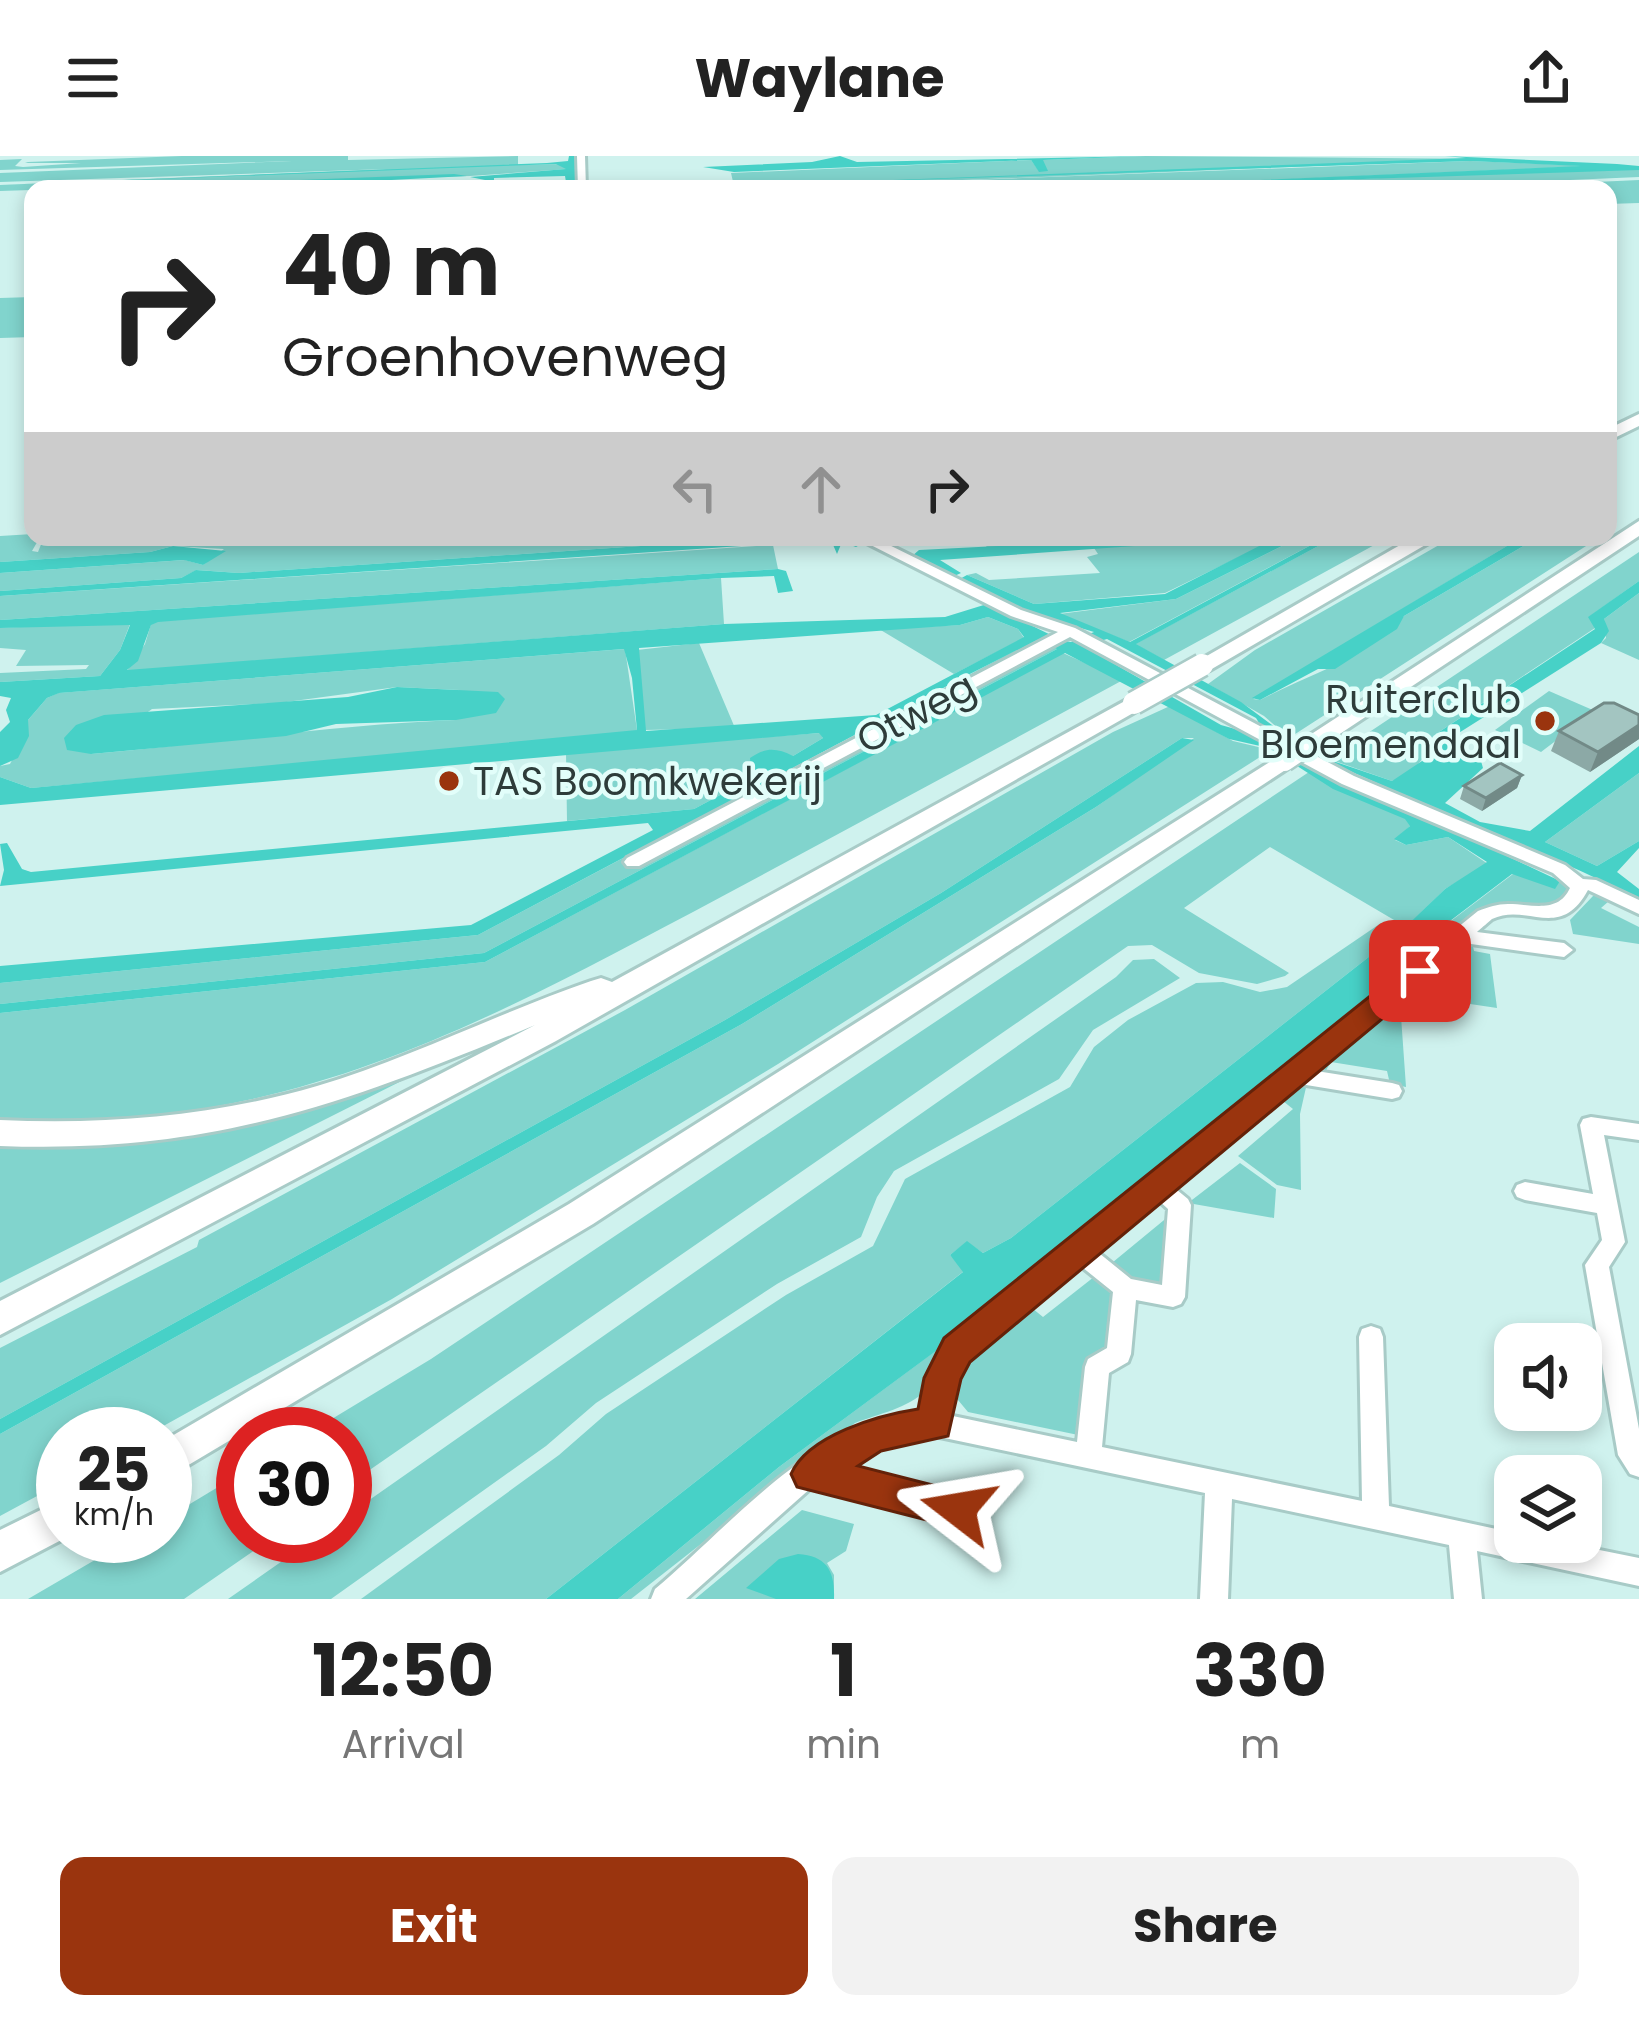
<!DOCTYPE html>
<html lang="en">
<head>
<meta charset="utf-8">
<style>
  body { margin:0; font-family:Poppins,sans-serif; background:#f2f2f2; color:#222; height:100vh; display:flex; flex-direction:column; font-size:45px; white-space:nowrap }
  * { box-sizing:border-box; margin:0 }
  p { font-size:39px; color:#767676 }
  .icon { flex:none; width:66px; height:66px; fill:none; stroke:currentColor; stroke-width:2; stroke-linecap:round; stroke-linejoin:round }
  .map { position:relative; height:1443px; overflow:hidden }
  .details { display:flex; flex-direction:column; background:#fff; flex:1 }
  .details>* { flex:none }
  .hud { position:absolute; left:24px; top:24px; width:1593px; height:366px; border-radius:24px; box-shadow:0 6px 18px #0003; background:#fff; color:#222; overflow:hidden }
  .buttons { position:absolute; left:1494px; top:1167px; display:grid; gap:24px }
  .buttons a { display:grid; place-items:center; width:108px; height:108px; border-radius:24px; background:#fff; box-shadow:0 6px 18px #0003; font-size:60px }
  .speed { position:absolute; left:36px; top:1251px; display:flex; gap:24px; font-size:60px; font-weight:700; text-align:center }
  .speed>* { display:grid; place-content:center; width:156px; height:156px; border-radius:50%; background:#fff; box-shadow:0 6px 18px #0003; line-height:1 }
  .speed small { font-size:30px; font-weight:400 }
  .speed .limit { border:18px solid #d22; background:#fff; color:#111 }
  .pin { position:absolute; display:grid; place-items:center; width:102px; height:102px; color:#fff; margin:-51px; border-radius:24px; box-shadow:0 6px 18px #0006 }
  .me { position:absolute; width:132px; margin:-66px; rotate:284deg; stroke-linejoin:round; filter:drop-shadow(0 0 9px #0008) }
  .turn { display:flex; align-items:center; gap:42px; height:252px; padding:0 60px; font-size:54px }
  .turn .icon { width:156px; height:156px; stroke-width:2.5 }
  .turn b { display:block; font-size:84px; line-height:102px }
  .lanes { display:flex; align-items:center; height:114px; padding:0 60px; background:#0003; justify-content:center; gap:60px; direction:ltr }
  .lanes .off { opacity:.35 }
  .eta { display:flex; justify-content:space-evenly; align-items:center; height:204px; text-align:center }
  .eta b { font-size:72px; font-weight:700; line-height:84px }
  .cta { display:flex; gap:24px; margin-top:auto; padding:24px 60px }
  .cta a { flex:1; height:138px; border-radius:24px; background:#9a340e; color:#fff; font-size:48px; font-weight:700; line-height:138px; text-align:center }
  .cta a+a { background:#f2f2f2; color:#222 }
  header { display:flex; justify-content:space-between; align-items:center; height:156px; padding:0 60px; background:#fff; font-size:54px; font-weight:700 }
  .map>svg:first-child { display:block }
  .green { fill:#81d4cd; fill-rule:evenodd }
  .water { fill:#47d1c7; fill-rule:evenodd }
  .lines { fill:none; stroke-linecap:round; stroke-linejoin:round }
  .minor-casing { stroke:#a8cbc7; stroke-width:6 }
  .highway-casing { stroke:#a8cbc7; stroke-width:6 }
  .minor { fill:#fff; fill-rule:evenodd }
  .highway { fill:#fff; fill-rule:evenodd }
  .highway-bridge-casing { stroke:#a8cbc7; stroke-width:27; stroke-linecap:butt }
  .highway-bridge { stroke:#fff; stroke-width:22 }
  .wall { fill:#8ca9a6 }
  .shaded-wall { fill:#728a87 }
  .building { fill:#a3c5c1; stroke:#728a87; stroke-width:3 }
  .route { fill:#9a340e; stroke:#642209; stroke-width:3 }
  .poi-dot { fill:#9a340e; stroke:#e2fefa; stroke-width:4.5 }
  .labels { text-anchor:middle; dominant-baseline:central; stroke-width:9; stroke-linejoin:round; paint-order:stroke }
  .poi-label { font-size:39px; fill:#2e3c3a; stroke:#e2fefa; text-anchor:end }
  .street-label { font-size:39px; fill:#2e3c3a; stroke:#e2fefa }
</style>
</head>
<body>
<header><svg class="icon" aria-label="menu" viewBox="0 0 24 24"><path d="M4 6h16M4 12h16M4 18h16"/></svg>Waylane<svg class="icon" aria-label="share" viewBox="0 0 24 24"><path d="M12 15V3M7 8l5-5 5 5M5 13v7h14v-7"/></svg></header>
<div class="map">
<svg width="1639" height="1443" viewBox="0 0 1639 1443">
  <rect width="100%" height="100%" fill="#cff2ee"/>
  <!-- green -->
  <path class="green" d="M182,0H348V4L518,0V9L561,8L568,13L470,20L0,35V29L387,13L0,26V17L292,5L0,14V4L22,3L15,10L23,11L81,7H25L28,6Z
    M1146,0L1489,3L764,32L1470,5L1597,10L1056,33H754L734,30L731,17L1031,4L1039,15L1047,14L1041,4Z
    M1613,12L1639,14V21L1358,33H1121Z
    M1639,24V47L1608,48V33H1442Z
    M33,141V181L0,182V142Z
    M33,378L40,381L32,395L38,396L44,381H690L685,387L239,417L197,414L181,422L0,435V417L185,404L203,409L224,393L173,390L150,396L0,406V380Z
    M982,381H1182L988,394Z
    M1260,381L1278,382L1165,437L1034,448L967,419L976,417L989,424L1100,417L1087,401L1098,398L1094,392Z
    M1300,381H1326L1129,486L1059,458L1176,443Z
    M1335,381H1389L1164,504L1135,488Z
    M1453,381H1522L1253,543L1260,544C1313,516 1365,504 1404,460L1539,381H1600L1289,582L1264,560L1208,528L1255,494Z
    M773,389L778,413L0,464V440Z
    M1639,396V425L1589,461L1595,472L1433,580C1426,602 1415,617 1392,625L1329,603Z
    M721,422L724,468L127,515L145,488L151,468L158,465Z
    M1639,437V504L1601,487L1606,482L1604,463Z
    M988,461L1018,473L1024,482L954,518L879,473L960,469Z
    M122,466L130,468L120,494L100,520L0,526V517L86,513L89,509L16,510L26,494L0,492V472Z
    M1035,484L1059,492L484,797L0,848V827L478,779Z
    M699,487L735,572L645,574L637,494Z
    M625,493L637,574L632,578L31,632L0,621V610L10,608L28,573V564L47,542L58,537ZM397,531L459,534L456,564C334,569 213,587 91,598L152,553L279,547Z
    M1063,497L1123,524C989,597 855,669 721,741C480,869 283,980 0,963V857L485,806Z
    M1549,535L1595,555L1541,596L1495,574Z
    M1170,550L1233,585L1271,594L778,908L392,1143L149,1278H63V1326L0,1360V1278L742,868L1096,651L1194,582H1182L941,737L725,864L0,1263V1192L197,1091L199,1084L625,854L1113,576Z
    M820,577L823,582L793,600L750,612L752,622L694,653L567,665L566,596Z
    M1315,612L1412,661L1410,670L1395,684L1406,689L1448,681L1488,708L1445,733L1406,771L1270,691L1184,752L1289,817L1285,820L1257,828L1199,817L1152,789L1128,790L345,1331V1278H307L431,1203Z
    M1639,617V685L1597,710L1545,686Z
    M1513,718L1560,726L1556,722L1561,719L1570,736L1554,750L1491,748L1439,787L1427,783Z
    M1602,738L1639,755V759L1609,745L1601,752L1639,771V788L1573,778L1570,764L1593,740Z
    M1381,767L1398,778L1011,1082L983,1097L967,1086L950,1099L964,1115L546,1443H361L559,1299L606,1258L786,1139L873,1090L905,1023L1070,931L1094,891L1128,864L1196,827L1223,826L1260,836L1287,831Z
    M1465,786H1472L1474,795L1490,798L1497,852L1430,842L1456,818L1441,806Z
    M1154,803L1180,822L1093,874L1059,923L894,1015L877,1041L861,1081L777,1128L596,1247L546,1290L331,1443H228L318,1380H345V1361L1116,821L1133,804Z
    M1395,844L1400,846L1406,931L1390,928L1387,915L1331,906L1325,916L1313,914Z
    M447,902L0,1127V989C157,996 302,959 447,902Z
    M1297,925L1307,927L1300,958L1301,1034L1277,1029L1238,1000L1293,953L1278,941Z
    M1240,1007L1276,1033L1274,1062L1188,1047Z
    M1175,1055L1169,1131L1124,1126L1107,1111Z
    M1099,1117L1118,1133L1112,1193L1083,1280L968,1256L953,1238L963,1203L1027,1148L1043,1161Z
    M953,1182C942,1197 935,1224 926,1234C909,1252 878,1258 855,1267L631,1443H618L779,1311Z
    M243,1316V1380H275L184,1443H28L136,1380H165V1363Z
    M802,1354L854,1368L846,1395L827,1407L834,1419V1443H695Z"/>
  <!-- water -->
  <path class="water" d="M569,0H576L578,33L546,29L566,26L565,20L494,22V29L511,30L477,31L485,24L470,21L566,13L556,8L0,29L547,7L568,5Z
    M840,0L857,6L1146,0L1043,4L1048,15L1039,16L1031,4L734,16L703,11L812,6Z
    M1445,0L1617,8L1639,10V14L1056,33L1581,10L1470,5L762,29L1466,2Z
    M454,18L467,20L222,33H62Z
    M690,381H698L699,387C741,384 827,369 863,387L856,391L842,386L837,398L831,384L0,440V435L181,422L196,414L239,417L685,387Z
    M1182,381H1260L940,404L961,417L952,421L911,401L919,394Z
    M1277,381H1300L1176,443L1060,457L1130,486L1326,381H1335L1136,488L1241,546L1287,580L1330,604L1392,625L1425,603L1433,580L1595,473L1588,461L1639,425V437L1604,463L1609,475L1601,487L1446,585L1481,605L1483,612L1445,647L1480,666L1530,675L1639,590V617L1545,686L1597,710L1639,685V692L1617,716L1639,733V743C1515,681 1385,637 1262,572L1256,562L1107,483L1083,490L1221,569L1253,578L1393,652L1426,662L1560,725L1555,733L1512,718L1417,790L1415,807L994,1152L779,1311L618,1443H546L963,1116L950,1099L967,1085L983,1097L1011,1082L1398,778L1445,733L1487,706L1448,681L1406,689L1394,683L1410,670L1405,663L1333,633L1269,592L1229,583L1065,497L485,806L0,857V848L484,797L1057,493L1051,489L1060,484L1071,486L1094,476L1024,455L958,424L967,419L1034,448L1165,438Z
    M1522,381H1539L1404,460L1397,473L1335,513H1318L1260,544L1252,542Z
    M173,390L226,395L203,409L184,404L0,417V406L150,396Z
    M778,413L786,415L793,435L778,437L774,420L721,422L158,466L151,469L138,505L127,514L724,468L945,461L987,448L1053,480L1035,485L962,522L478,779L0,827V810L471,769L653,674L648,667L0,730L4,714L0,688L7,687L22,713L31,716L694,653L752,622L750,602C765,591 777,592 793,600L823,582L819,577L0,649V621L31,632L637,574L632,522L624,493L59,537L47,542L28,564L29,580L18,602L0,610V576L10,566L6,554L11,542L0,540V526L100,520L120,494L130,469L0,472V464ZM988,461L1018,473L1024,481L876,559L646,575L639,492L960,469Z
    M397,531L498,536L505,543L496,557L456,564L336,568L286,580L91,598L67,594L64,582L76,569L104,559L348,541Z
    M1182,582L1194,584L1096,651L742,868L0,1278V1263L725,864L941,737Z
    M798,1398C827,1400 835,1415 834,1443H776L746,1432L779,1403Z"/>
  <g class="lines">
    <defs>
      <path id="minor" d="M577,0H585L586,33H578Z
        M855,381H873L1021,454L1075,472L1354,620L1565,709L1583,723L1596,724L1639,744V758L1588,734C1560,786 1527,746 1492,763C1491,764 1478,775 1477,776L1564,787L1573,794L1564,801L1464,787L1310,914L1392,927L1399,929L1402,935L1399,941L1392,943L1294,927L1171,1029L1188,1043L1191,1049L1185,1141L1181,1148L1173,1151L1136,1144L1131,1198L1128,1206L1109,1217L1102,1291L1362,1345L1359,1181L1362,1173L1371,1170L1380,1173L1383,1181L1389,1350L1515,1377V1386H1560L1639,1402V1430L1477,1395L1482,1443H1454L1449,1389L1232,1343L1228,1443H1200L1205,1337L935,1280L878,1289L838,1312L958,1340L967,1344L971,1353L967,1362L958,1366L812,1331L686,1443H651L655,1433C721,1378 794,1291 877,1266C892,1261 908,1260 923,1258C928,1224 942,1195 965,1170L1478,755C1489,751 1497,748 1508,748C1532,748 1558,758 1570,732L1553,717L1342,628L1070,481L639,710H627L624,706L627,702L1058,476L1011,460ZM1156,1042L1168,1053L1162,1129L1131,1123L1094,1093ZM1077,1107L1113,1136L1107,1192L1088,1203L1085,1211L1077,1286L948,1259L958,1220L974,1195Z
        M1591,961L1639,968V984L1604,979L1625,1086L1609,1111L1639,1273V1321L1630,1318L1618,1299L1585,1109L1602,1084L1597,1057L1525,1044L1517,1041L1514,1035L1517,1029L1525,1026L1593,1038L1580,969L1583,963Z"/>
      <path id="highway" d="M1639,258V270L1608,285V273Z
        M1639,365V380L1317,593H1299L1296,588Z
        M1414,381H1439L1210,514L1202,516L1191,509Z
        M1134,540L1146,547L1142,552L556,885L0,1179V1145L535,869C345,948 211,998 0,990V964C107,969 214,960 317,930C411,902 498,857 591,825L601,822L612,826Z
        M1284,597L1293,599L1296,604L1293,609L593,1068L165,1323V1284L569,1048Z
        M63,1343V1380H69L0,1416V1374Z"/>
    </defs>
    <!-- minor casing -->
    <use href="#minor" class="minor-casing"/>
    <!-- highway casing -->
    <use href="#highway" class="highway-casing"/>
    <!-- minor -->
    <use href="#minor" class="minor"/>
    <!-- highway -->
    <use href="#highway" class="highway"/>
    <defs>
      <path id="highway-bridge" d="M1134,547L1202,509
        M1284,604L1308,588"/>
    </defs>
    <!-- highway-bridge casing -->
    <use href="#highway-bridge" class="highway-bridge-casing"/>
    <!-- highway-bridge -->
    <use href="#highway-bridge" class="highway-bridge"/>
  </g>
  <!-- wall -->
  <path class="wall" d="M1639,559V583L1590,616L1551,595L1559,575Z
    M1522,619L1517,632L1482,655L1460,643L1464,630Z"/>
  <!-- shaded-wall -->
  <path class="shaded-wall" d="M1639,569V583L1590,616L1598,596Z
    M1522,619L1517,632L1482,655L1486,642Z"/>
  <!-- building -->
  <path class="building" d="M1604,547H1614L1639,559V569L1598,596L1559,575Z
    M1500,607L1522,619L1486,642L1464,630Z"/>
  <!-- route -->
  <path class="route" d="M1420,805L1435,815L1430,823L970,1206L961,1223L948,1280L881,1295L858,1310L972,1339L978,1353L972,1367L958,1372L797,1331L791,1318C808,1279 879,1259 918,1253L924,1222L944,1182L1410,808Z"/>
  <!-- markers -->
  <g class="poi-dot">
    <circle cx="1545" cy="565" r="12"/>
    <circle cx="449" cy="625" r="12"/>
  </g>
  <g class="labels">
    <!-- poi labels -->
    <g class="poi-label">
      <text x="1521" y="543">Ruiterclub<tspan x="1521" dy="45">Bloemendaal</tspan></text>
      <text x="473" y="625" text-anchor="start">TAS Boomkwekerij</text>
    </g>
    <!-- street labels -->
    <g class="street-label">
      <text transform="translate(916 557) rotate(-28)">Otweg</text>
    </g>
  </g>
</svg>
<div class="buttons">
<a><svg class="icon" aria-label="sound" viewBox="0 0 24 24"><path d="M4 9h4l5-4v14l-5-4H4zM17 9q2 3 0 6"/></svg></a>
<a><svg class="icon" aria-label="layers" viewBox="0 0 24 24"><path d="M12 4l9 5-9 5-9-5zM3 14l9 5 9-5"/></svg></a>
</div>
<div class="speed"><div>25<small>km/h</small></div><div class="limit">30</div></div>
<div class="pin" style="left:1420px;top:815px;background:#d93025"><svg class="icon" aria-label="arrive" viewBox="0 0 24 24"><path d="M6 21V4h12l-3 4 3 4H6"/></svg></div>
<svg class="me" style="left:958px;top:1353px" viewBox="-20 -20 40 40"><path d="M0-17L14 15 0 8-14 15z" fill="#9a340e" stroke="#fff" stroke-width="4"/></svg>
<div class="hud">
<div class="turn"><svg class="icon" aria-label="right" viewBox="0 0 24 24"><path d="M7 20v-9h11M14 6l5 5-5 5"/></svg><div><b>40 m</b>Groenhovenweg</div></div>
<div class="lanes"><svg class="icon off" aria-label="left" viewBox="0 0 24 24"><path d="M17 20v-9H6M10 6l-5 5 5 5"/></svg><svg class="icon off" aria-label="ahead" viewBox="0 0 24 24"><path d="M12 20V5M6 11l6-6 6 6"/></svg><svg class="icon" aria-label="right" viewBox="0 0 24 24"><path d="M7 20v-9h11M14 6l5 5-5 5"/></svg></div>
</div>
</div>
<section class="details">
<div class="eta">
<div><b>12:50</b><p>Arrival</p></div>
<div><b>1</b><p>min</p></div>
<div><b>330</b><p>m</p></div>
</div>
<div class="cta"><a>Exit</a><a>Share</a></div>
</section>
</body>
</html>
